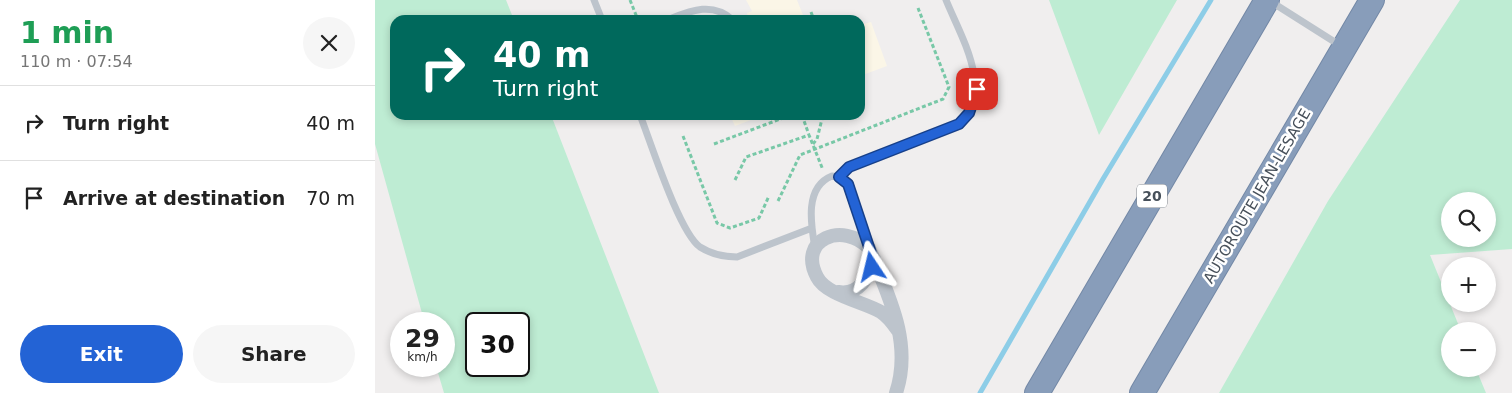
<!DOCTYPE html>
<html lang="en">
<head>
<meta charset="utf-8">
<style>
  body { margin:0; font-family:"DejaVu Sans",sans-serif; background:#f6f6f6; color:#222; height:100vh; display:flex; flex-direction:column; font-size:19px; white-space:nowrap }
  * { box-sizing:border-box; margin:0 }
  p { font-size:16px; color:#767676 }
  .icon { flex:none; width:28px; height:28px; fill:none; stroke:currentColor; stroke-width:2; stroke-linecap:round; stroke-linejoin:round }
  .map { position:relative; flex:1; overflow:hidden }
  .sheet { display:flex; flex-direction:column; background:#fff; width:375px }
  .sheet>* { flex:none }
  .hud { position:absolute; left:15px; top:15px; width:475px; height:105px; border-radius:15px; box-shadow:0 2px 8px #0003; background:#00695c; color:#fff; overflow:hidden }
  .controls { position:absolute; left:1066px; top:192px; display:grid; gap:10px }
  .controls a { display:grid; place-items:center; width:55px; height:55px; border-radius:50%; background:#fff; box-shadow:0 2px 8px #0003; font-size:25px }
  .speed { position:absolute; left:15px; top:312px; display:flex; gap:10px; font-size:25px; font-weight:700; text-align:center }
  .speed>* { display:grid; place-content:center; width:65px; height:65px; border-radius:50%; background:#fff; box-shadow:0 2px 8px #0003; line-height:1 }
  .speed small { font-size:12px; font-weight:400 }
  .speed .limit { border:2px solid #111; border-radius:8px; background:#fff; color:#111 }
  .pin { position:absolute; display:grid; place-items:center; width:42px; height:42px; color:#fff; margin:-21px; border-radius:10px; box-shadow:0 2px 8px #0006 }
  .me { position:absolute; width:55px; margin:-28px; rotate:350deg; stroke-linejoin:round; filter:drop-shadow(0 0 4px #0008) }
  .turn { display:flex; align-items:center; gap:18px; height:105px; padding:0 20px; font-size:22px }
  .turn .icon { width:65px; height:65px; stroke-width:2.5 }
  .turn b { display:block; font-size:35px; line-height:42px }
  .round { display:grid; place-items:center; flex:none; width:52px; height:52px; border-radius:26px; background:#f6f6f6 }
  .overview { display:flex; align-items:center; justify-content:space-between; height:85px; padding:0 20px }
  h1 { font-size:30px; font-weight:700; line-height:38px; color:#1e9e55 }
  .primary-button { display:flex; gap:10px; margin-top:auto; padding:10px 20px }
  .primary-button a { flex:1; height:58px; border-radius:30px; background:#2363d5; color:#fff; font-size:20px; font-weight:700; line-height:58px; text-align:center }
  .primary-button a+a { background:#f6f6f6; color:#222 }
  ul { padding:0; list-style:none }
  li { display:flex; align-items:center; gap:15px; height:75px; padding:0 20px; border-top:1px solid #e0e0e0 }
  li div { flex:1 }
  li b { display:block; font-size:19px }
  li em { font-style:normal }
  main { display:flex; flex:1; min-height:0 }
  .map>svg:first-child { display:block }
  .commercial { fill:#fbf6e7 }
  .green { fill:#beecd3; fill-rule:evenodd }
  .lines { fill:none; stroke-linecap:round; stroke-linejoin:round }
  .stream { stroke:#8dcde7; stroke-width:5 }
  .motorway-casing { stroke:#7388a6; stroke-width:26 }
  .path { stroke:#78c8a7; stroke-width:3; stroke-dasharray:4 2.5; stroke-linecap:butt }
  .service { stroke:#bdc4cc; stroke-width:7 }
  .minor { stroke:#bdc4cc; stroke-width:14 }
  .motorway { stroke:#889dba; stroke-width:24 }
  .route-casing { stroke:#17408a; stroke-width:12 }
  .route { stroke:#2363d5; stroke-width:9 }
  .labels { text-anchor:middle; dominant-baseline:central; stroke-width:5; stroke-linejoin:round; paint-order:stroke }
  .shield { fill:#fff; stroke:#7e848c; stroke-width:1 }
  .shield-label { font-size:14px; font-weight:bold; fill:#47505a }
  .street-label { font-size:15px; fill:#47505a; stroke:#fff }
</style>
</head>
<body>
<main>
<section class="sheet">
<div class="overview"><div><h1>1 min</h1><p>110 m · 07:54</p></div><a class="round"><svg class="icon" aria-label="close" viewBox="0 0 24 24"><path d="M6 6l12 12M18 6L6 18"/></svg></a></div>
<ul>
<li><svg class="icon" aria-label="right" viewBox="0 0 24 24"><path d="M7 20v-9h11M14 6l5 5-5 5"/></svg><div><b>Turn right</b></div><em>40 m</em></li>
<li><svg class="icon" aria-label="arrive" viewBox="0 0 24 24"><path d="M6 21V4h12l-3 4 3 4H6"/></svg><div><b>Arrive at destination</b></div><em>70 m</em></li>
</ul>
<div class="primary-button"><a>Exit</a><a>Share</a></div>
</section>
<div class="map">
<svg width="1137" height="393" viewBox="0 0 1137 393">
  <rect width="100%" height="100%" fill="#f0eeee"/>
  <!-- commercial -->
  <path class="commercial" d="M371,0H422L430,20H374L372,13L377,11Z
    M496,22L512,66L485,76V25Z
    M355,115H389L360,126Z"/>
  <!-- green -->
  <path class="green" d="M0,0H131L139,20H20V115H176L284,393H69L61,366H69V324H50L0,144ZM101,324H144V366H101Z
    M674,0H802L724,135Z
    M1085,0H1137V249L1055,255L1086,331H1075V369H1101L1111,393H844L953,201ZM1075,201H1112V239H1075Z"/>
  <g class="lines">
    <!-- stream -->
    <path class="stream" d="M605,393L728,179L836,0"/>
    <defs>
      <path id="motorway" d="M662,393L892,0
        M767,393L997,0"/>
    </defs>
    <!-- motorway casing -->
    <use href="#motorway" class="motorway-casing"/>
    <!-- path -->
    <path class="path" d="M255,0L263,20
      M436,12L439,20
      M427,115L434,135
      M308,136L342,223L355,228L384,218L394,196
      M339,144L416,115
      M438,144L442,139L448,115
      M360,180L371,157L434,135L448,170
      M403,201L425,155L568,99L574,87L543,8"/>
    <!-- service -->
    <path class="service" d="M219,0L227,20
      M895,1L966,46
      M292,20C315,11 337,1 358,20
      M265,115C276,143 304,232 325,247C336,254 349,257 362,257L437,228
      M464,177L474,167L584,125C620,91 586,37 571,0
      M440,248C436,225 429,187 457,176L469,179L473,184L493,245"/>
    <!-- minor -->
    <path class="minor" d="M463,292C484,296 495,276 499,259
      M521,393C538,342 513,295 494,248C468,221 422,239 442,277C451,295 489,302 506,312C514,317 519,325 524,332"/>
    <!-- motorway -->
    <use href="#motorway" class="motorway"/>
  </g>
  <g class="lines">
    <defs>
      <path id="route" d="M497,267L498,259L473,184L464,177L474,167L584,124L594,113L602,89"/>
    </defs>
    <!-- route casing -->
    <use href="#route" class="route-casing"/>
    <!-- route -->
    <use href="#route" class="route"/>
  </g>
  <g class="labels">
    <!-- shield labels -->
    <rect class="shield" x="762" y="184.5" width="30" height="23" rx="4"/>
    <g class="shield-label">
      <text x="777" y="196">20</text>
    </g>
    <!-- street labels -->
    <g class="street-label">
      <text transform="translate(882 196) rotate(-60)">AUTOROUTE JEAN-LESAGE</text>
    </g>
  </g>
</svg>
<div class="controls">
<a><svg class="icon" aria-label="search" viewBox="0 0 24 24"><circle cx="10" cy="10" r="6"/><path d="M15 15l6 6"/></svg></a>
<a>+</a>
<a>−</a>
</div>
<div class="speed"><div>29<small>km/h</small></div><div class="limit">30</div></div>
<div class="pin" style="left:602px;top:89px;background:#d93025"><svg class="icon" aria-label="arrive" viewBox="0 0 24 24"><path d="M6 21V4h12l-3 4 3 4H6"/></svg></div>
<svg class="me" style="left:497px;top:267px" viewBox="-20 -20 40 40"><path d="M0-17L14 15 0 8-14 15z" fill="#2363d5" stroke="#fff" stroke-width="4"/></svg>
<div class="hud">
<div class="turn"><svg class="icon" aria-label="right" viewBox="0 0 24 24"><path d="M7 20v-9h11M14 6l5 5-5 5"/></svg><div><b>40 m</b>Turn right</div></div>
</div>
</div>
</main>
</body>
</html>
